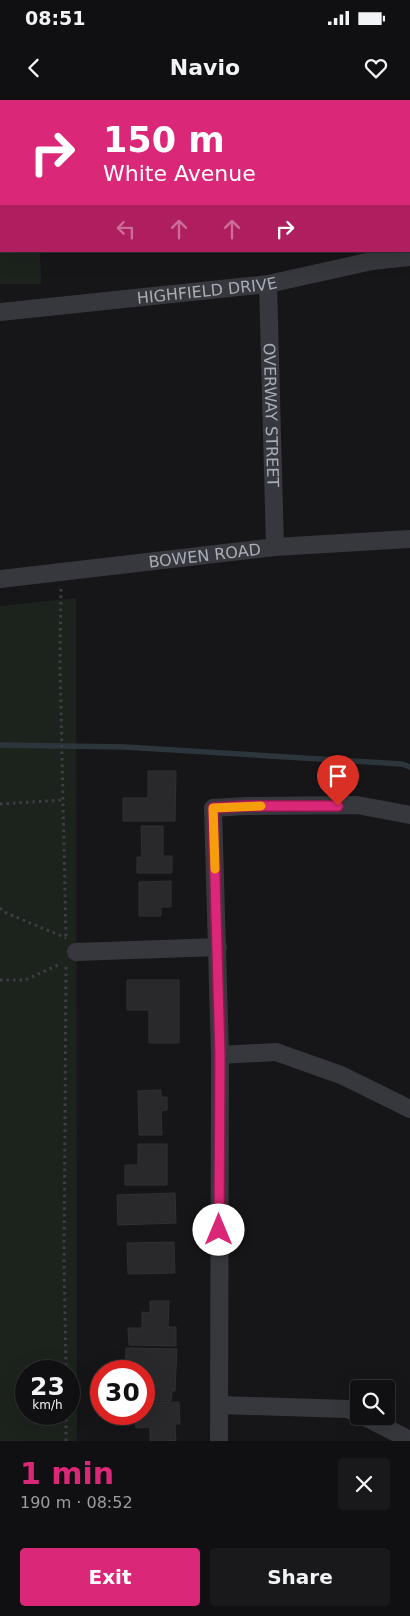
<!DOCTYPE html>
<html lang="en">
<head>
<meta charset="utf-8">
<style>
  body { margin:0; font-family:"DejaVu Sans",sans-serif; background:#19191b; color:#f1f3f6; height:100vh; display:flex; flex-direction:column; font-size:19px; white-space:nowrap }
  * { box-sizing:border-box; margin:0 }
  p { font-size:16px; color:#9c9d9f }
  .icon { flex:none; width:28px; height:28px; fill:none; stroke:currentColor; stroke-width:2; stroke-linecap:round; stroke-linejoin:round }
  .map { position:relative; height:1341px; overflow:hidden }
  .side { display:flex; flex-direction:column; background:#101012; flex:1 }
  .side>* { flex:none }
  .top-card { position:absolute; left:0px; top:0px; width:410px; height:152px; box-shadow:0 5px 20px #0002,0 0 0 1px #303032; background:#db2777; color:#fff; overflow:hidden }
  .tools { position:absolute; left:350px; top:1280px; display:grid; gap:10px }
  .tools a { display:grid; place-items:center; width:45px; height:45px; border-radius:5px; background:#101012; box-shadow:0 5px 20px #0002,0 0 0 1px #303032; font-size:25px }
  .speed { position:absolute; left:15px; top:1260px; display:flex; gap:10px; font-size:25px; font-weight:700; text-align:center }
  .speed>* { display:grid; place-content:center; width:65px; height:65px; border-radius:50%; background:#101012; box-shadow:0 5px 20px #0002,0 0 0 1px #303032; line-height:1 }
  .speed small { font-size:12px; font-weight:400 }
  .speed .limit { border:8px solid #d22; background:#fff; color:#111 }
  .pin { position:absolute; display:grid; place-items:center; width:42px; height:42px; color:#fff; margin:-51px -21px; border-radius:50% 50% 50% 0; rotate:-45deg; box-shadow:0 0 5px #0007 }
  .pin .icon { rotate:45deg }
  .me { position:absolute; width:55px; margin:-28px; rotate:0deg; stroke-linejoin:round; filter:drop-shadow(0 0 4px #0008) }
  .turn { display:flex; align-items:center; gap:18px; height:105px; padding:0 20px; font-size:22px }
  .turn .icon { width:65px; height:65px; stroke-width:2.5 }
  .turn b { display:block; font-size:35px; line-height:42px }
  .lanes { display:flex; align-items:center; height:48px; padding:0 20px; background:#0003; justify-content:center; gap:25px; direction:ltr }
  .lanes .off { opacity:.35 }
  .round { display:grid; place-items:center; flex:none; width:52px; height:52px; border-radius:5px; background:#19191b }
  .headline { display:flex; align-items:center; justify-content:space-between; height:85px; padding:0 20px }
  h1 { font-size:30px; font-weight:800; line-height:38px; color:#db2777 }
  .action { display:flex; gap:10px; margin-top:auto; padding:10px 20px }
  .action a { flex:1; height:58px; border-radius:5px; background:#db2777; color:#fff; font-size:20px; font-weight:800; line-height:58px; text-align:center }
  .action a+a { background:#19191b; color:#f1f3f6 }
  .status { display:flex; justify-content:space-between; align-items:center; height:35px; padding:0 25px; background:#101012; direction:ltr }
  .status svg { height:14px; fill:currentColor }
  header { display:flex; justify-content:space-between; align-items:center; height:65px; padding:0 20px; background:#101012; font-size:22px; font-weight:800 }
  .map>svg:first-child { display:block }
  .green { fill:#1c231d; fill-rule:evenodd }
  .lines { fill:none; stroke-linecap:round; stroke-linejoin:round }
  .stream { stroke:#2c353c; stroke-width:5.5 }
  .building { fill:#29292c; stroke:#303034 }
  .path { stroke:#3d3f44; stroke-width:3; stroke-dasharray:2.5 4; stroke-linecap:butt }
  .street { stroke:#37383d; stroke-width:18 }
  .route-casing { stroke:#8e194d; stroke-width:12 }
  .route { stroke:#db2777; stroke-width:9 }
  .slow { stroke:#f59e0b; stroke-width:9 }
  .labels { text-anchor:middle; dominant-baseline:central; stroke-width:5; stroke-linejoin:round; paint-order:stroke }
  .street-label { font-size:16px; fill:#a8adb8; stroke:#111113 }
</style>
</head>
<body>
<div class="status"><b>08:51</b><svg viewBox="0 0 49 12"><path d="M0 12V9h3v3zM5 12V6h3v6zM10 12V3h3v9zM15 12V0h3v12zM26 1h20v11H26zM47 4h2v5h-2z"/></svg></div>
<header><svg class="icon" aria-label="back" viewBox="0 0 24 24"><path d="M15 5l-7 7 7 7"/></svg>Navio<svg class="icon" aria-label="heart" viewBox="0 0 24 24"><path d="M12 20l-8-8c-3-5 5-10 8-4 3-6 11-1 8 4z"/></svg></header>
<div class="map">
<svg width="410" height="1341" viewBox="0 0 410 1341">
  <rect width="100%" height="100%" fill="#161618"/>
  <!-- green -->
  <path class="green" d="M0,98H1V151H40L41,184H0Z
    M76,498L77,1341H0V506ZM26,1271H69V1314H26Z"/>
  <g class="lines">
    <!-- stream -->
    <path class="stream" d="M0,645L125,647L402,664L410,667"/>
  </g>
  <!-- building -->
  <path class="building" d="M148,671H176L175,721H123V698H148Z
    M141,726H163V756H172V773H137V757H142Z
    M171,781V807H161V816H139V782Z
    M127,880H179V943H149V910H127Z
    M161,990V997H167V1010L161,1011L162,1035H139L138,991Z
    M138,1044H167V1085H125V1065H138Z
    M175,1093L176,1123L118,1125L117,1095Z
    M174,1142L175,1173L128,1174L127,1143Z
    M150,1201H169L168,1227H176V1246L129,1245L128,1228H142V1212L150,1213Z
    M126,1248L177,1249L175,1291H172L171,1301H144V1271H125Z
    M179,1302L180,1324H175L176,1341H150V1327L136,1328L135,1314H144V1303Z"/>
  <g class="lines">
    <!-- path -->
    <path class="path" d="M61,489L60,563L66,838
      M0,704L64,700
      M0,808L4,812L66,838
      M66,867L64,1161L66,1271
      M0,880H25L56,866L61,862
      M66,1341V1314"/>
    <!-- street -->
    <g class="street">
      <path d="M371,0V1"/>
      <path id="s1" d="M268,184L275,447"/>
      <path id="s2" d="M0,212L268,184L372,161L410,157"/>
      <path id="s3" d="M0,479L275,447L410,439"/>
      <path d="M76,852L218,847"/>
      <path d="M220,955L276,952L341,975L410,1009"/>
      <path d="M219,1305L348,1309L359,1314"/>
      <path d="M363,1316L410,1340"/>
      <path d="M219,1341L220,955L213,708L246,706L357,705L410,715"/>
    </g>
  </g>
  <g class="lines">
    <defs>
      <path id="route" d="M219,1130L220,955L213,708L246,706H338"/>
    </defs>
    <!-- route casing -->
    <use href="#route" class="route-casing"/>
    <!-- route -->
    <use href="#route" class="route"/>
    <!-- slow -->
    <path class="slow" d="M215,769L213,708L261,706"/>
  </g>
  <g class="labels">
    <!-- street labels -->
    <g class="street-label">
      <text stroke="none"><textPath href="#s2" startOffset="208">HIGHFIELD DRIVE</textPath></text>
      <text stroke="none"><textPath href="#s1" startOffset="131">OVERWAY STREET</textPath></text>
      <text stroke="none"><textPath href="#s3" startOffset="206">BOWEN ROAD</textPath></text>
    </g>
  </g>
</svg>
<div class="tools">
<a><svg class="icon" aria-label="search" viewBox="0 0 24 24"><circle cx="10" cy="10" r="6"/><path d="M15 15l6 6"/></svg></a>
</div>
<div class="speed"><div>23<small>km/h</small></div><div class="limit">30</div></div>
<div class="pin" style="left:338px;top:706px;background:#d93025"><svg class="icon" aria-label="arrive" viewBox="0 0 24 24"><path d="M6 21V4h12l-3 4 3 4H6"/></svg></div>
<svg class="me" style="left:219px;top:1130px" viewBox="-20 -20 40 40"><circle r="19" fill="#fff"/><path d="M0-13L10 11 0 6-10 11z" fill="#db2777"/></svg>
<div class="top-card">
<div class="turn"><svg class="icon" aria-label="right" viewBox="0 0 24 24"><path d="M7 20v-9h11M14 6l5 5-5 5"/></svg><div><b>150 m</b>White Avenue</div></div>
<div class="lanes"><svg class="icon off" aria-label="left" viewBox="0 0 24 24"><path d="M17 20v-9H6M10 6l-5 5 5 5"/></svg><svg class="icon off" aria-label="ahead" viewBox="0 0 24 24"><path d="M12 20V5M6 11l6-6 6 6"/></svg><svg class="icon off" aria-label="ahead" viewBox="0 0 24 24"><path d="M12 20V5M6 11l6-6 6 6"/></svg><svg class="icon" aria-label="right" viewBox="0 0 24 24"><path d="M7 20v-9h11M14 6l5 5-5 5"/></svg></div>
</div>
</div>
<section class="side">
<div class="headline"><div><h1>1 min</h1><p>190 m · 08:52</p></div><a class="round"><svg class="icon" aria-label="close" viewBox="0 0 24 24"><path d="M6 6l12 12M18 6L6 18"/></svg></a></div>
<div class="action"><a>Exit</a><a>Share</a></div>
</section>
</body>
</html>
